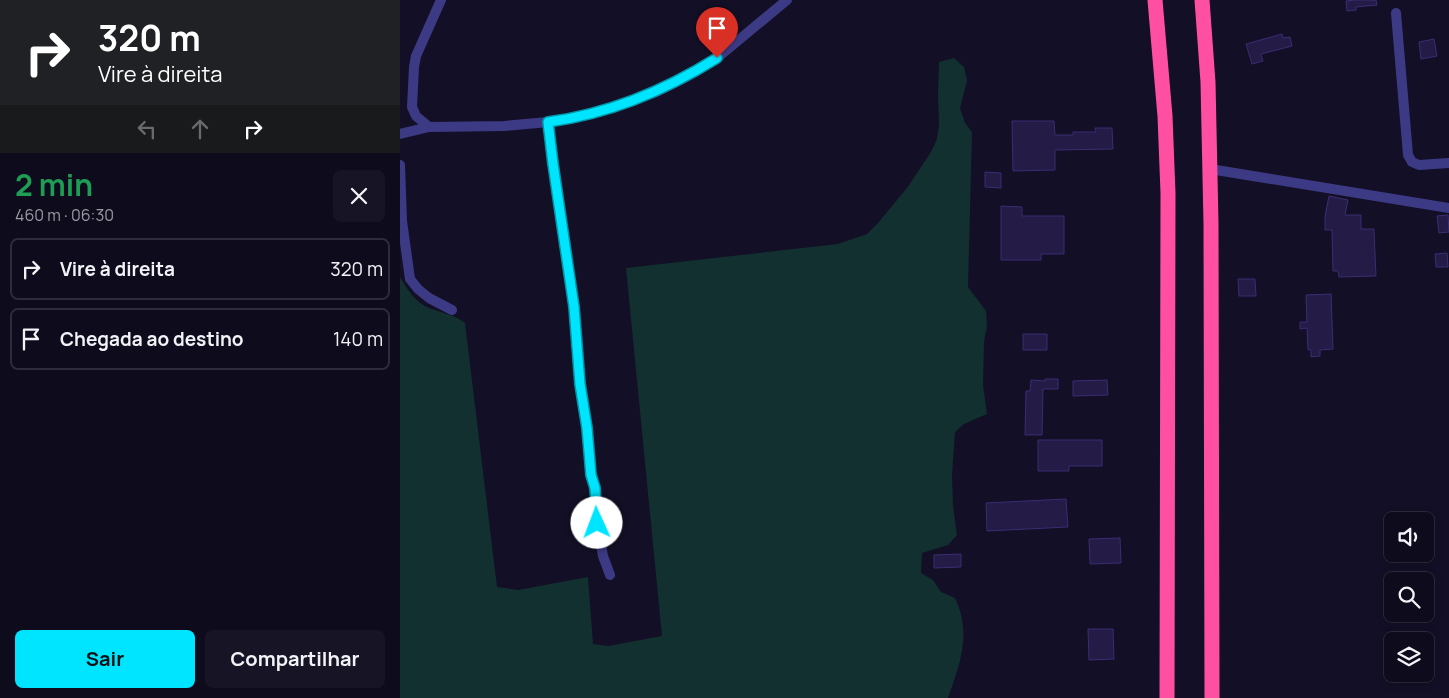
<!DOCTYPE html>
<html lang="pt">
<head>
<meta charset="utf-8">
<style>
  body { margin:0; font-family:Manrope,sans-serif; background:#171425; color:#f1f3f6; height:100vh; display:flex; flex-direction:column; font-size:19px; white-space:nowrap }
  * { box-sizing:border-box; margin:0 }
  p { font-size:16px; color:#9b9ba3 }
  .icon { flex:none; width:28px; height:28px; fill:none; stroke:currentColor; stroke-width:2; stroke-linecap:round; stroke-linejoin:round }
  .map { position:relative; flex:1; overflow:hidden }
  .panel { display:flex; flex-direction:column; background:#0e0b1c; width:400px }
  .panel>* { flex:none }
  .guide { background:#202124; color:#fff; overflow:hidden }
  .controls { position:absolute; left:984px; top:512px; display:grid; gap:10px }
  .controls a { display:grid; place-items:center; width:50px; height:50px; border-radius:8px; background:#0e0b1c; box-shadow:0 2px 8px #0003,0 0 0 1px #2e2b3b; font-size:25px }
  .pin { position:absolute; display:grid; place-items:center; width:42px; height:42px; color:#fff; margin:-51px -21px; border-radius:50% 50% 50% 0; rotate:-45deg; box-shadow:0 0 5px #0007 }
  .pin .icon { rotate:45deg }
  .me { position:absolute; width:55px; margin:-28px; rotate:358deg; stroke-linejoin:round; filter:drop-shadow(0 0 4px #0008) }
  .turn { display:flex; align-items:center; gap:18px; height:105px; padding:0 15px; font-size:22px }
  .turn .icon { width:65px; height:65px; stroke-width:2.5 }
  .turn b { display:block; font-size:35px; line-height:42px }
  .lanes { display:flex; align-items:center; height:48px; padding:0 15px; background:#0003; justify-content:center; gap:25px; direction:ltr }
  .lanes .off { opacity:.35 }
  .round { display:grid; place-items:center; flex:none; width:52px; height:52px; border-radius:8px; background:#171425 }
  .head { display:flex; align-items:center; justify-content:space-between; height:85px; padding:0 15px }
  h1 { font-size:30px; font-weight:700; line-height:38px; color:#1e9e55 }
  .action { display:flex; gap:10px; margin-top:auto; padding:10px 15px }
  .action a { flex:1; height:58px; border-radius:8px; background:#00e5ff; color:#111; font-size:20px; font-weight:700; line-height:58px; text-align:center }
  .action a+a { background:#171425; color:#f1f3f6 }
  ul { padding:0; list-style:none }
  li { display:flex; align-items:center; gap:15px; height:62px; margin:0 10px 8px; padding:0 5px; border:2px solid #2e2b3b; border-radius:8px }
  li div { flex:1 }
  li b { display:block; font-size:19px }
  li em { font-style:normal }
  main { display:flex; flex:1; min-height:0 }
  .map>svg:first-child { display:block }
  .green { fill:#12302f }
  .building { fill:#241b47; stroke:#3b2d73 }
  .lines { fill:none; stroke-linecap:round; stroke-linejoin:round }
  .street { stroke:#3d3a85; stroke-width:10 }
  .highway { stroke:#ff4fa3; stroke-width:15 }
  .route-casing { stroke:#0095a6; stroke-width:12 }
  .route { stroke:#00e5ff; stroke-width:9 }
</style>
</head>
<body>
<main>
<section class="panel">
<div class="guide">
<div class="turn"><svg class="icon" aria-label="right" viewBox="0 0 24 24"><path d="M7 20v-9h11M14 6l5 5-5 5"/></svg><div><b>320 m</b>Vire à direita</div></div>
<div class="lanes"><svg class="icon off" aria-label="left" viewBox="0 0 24 24"><path d="M17 20v-9H6M10 6l-5 5 5 5"/></svg><svg class="icon off" aria-label="ahead" viewBox="0 0 24 24"><path d="M12 20V5M6 11l6-6 6 6"/></svg><svg class="icon" aria-label="right" viewBox="0 0 24 24"><path d="M7 20v-9h11M14 6l5 5-5 5"/></svg></div>
</div>
<div class="head"><div><h1>2 min</h1><p>460 m · 06:30</p></div><a class="round"><svg class="icon" aria-label="close" viewBox="0 0 24 24"><path d="M6 6l12 12M18 6L6 18"/></svg></a></div>
<ul>
<li><svg class="icon" aria-label="right" viewBox="0 0 24 24"><path d="M7 20v-9h11M14 6l5 5-5 5"/></svg><div><b>Vire à direita</b></div><em>320 m</em></li>
<li><svg class="icon" aria-label="arrive" viewBox="0 0 24 24"><path d="M6 21V4h12l-3 4 3 4H6"/></svg><div><b>Chegada ao destino</b></div><em>140 m</em></li>
</ul>
<div class="action"><a>Sair</a><a>Compartilhar</a></div>
</section>
<div class="map">
<svg width="1049" height="698" viewBox="0 0 1049 698">
  <rect width="100%" height="100%" fill="#130f26"/>
  <!-- green -->
  <path class="green" d="M554,58L564,67L567,81L560,108L565,123L572,132L568,287L586,311L587,326L584,341L583,385L587,414L564,424L555,432L552,475L553,506L557,535L548,545L522,553L521,573L533,580L541,592L555,598C572,634 560,663 548,698H0V277C7,289 16,303 29,308C42,313 55,315 65,323L97,587L118,590L188,577L193,644L208,646L262,636L226,268L438,244L467,234L478,223L507,188L531,152L537,139L539,124L538,95L539,62Z"/>
  <!-- building -->
  <path class="building" d="M955,0H976L977,5L956,7V10L947,11L946,1Z
    M882,34L883,38L890,37L892,46L861,54L863,61L852,64L846,44Z
    M1034,39L1037,56L1021,59L1019,42Z
    M612,121H654L655,135H673V132H696L695,128H712L713,149L655,150V170L613,171Z
    M585,172L601,173V188L585,187Z
    M929,196L948,200L945,215H961V229H974L976,276L939,277L938,271H933L932,230H925V216Z
    M601,206L622,207V216H664V254H641V260H601Z
    M1048,215L1049,232L1039,233L1037,216Z
    M1047,253L1048,267H1036L1035,254Z
    M838,279H855L856,296H839Z
    M931,294L933,349L920,350V356L911,357V350H908L907,328L900,329V322H907L906,295Z
    M623,334H647V350H623Z
    M645,379H658V389H643L642,435H625L626,391H630L631,380L645,381Z
    M707,380L708,395L673,396V381Z
    M638,440H702V466H669V471H638Z
    M666,499L668,527L587,531L586,503Z
    M720,538L721,563L690,564L689,539Z
    M561,554V567L534,568V555Z
    M688,629H713L714,659L689,660Z"/>
  <g class="lines">
    <!-- street -->
    <path class="street" d="M996,13L1008,155L1012,162L1019,165L1049,163
      M148,122L174,307L180,384L187,428L191,475L195,488L197,523L203,556L210,575
      M29,127L16,116L12,107L14,67L16,56L41,0
      M0,134L29,127L104,126L148,122L175,118L219,105L258,91L291,74L317,58L387,0
      M0,165L2,221L10,279L18,289L29,298L52,310
      M810,169L1049,208"/>
    <!-- highway -->
    <path class="highway" d="M755,0L765,116L768,193L767,698
      M802,0L808,82L811,224L812,698"/>
  </g>
  <g class="lines">
    <defs>
      <path id="route" d="M197,523L195,488L191,475L187,428L180,384L174,307L153,164L148,122C208,114 266,90 317,58"/>
    </defs>
    <!-- route casing -->
    <use href="#route" class="route-casing"/>
    <!-- route -->
    <use href="#route" class="route"/>
  </g>
</svg>
<div class="controls">
<a><svg class="icon" aria-label="sound" viewBox="0 0 24 24"><path d="M4 9h4l5-4v14l-5-4H4zM17 9q2 3 0 6"/></svg></a>
<a><svg class="icon" aria-label="search" viewBox="0 0 24 24"><circle cx="10" cy="10" r="6"/><path d="M15 15l6 6"/></svg></a>
<a><svg class="icon" aria-label="layers" viewBox="0 0 24 24"><path d="M12 4l9 5-9 5-9-5zM3 14l9 5 9-5"/></svg></a>
</div>
<div class="pin" style="left:317px;top:58px;background:#d93025"><svg class="icon" aria-label="arrive" viewBox="0 0 24 24"><path d="M6 21V4h12l-3 4 3 4H6"/></svg></div>
<svg class="me" style="left:197px;top:523px" viewBox="-20 -20 40 40"><circle r="19" fill="#fff"/><path d="M0-13L10 11 0 6-10 11z" fill="#00e5ff"/></svg>
</div>
</main>
</body>
</html>
